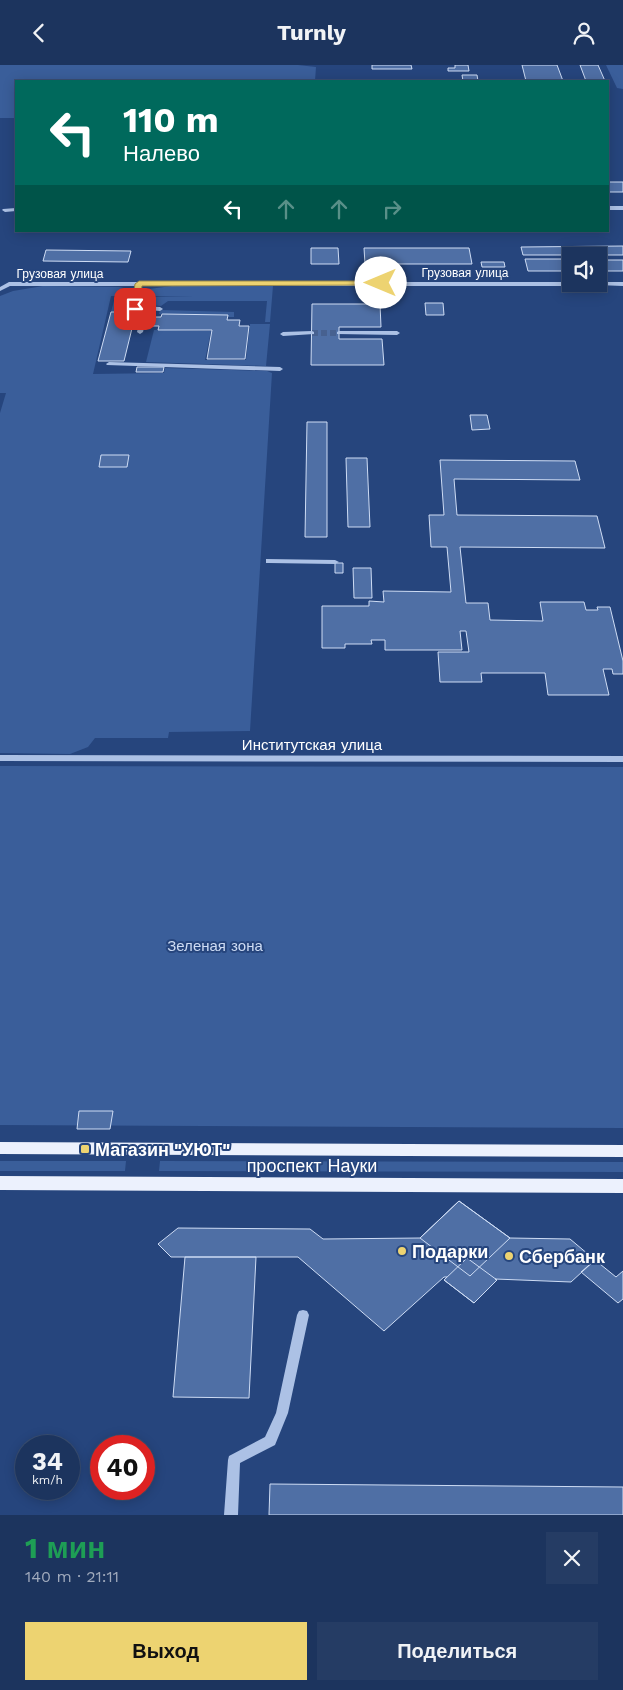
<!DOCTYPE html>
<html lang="ru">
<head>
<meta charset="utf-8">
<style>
  body { margin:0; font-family:"Work Sans",sans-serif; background:#253c64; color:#f1f3f6; height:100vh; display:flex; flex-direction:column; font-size:19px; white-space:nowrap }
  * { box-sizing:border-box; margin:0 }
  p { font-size:16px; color:#a0aabc }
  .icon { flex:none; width:28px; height:28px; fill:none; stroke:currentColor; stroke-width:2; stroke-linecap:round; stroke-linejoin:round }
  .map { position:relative; height:1450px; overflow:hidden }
  .side { display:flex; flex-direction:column; background:#1c345e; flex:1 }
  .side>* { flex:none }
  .banner { position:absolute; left:15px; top:15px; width:594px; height:152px; border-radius:0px; box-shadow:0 2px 12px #0003,0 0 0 1px #3a4f73; background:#00695c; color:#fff; overflow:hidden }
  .buttons { position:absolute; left:562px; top:182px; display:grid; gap:10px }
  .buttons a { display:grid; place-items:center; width:45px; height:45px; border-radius:0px; background:#1c345e; box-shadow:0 2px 12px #0003,0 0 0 1px #3a4f73; font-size:25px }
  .speed { position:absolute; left:15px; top:1370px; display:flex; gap:10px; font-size:25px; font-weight:700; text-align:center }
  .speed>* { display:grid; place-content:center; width:65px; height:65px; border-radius:50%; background:#1c345e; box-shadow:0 2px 12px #0003,0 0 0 1px #3a4f73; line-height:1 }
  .speed small { font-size:12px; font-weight:400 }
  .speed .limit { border:8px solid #d22; background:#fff; color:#111 }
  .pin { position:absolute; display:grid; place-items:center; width:42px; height:42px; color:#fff; margin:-21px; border-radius:10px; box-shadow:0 2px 8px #0006 }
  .me { position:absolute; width:55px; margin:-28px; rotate:270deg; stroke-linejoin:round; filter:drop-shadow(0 0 4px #0008) }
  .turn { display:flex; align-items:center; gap:18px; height:105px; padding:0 25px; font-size:22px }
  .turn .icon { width:65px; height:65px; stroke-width:2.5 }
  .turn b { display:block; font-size:35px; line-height:42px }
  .lanes { display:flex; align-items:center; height:48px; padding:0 25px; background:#0003; justify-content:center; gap:25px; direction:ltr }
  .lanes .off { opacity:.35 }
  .round { display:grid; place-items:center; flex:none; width:52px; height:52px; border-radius:0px; background:#253c64 }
  .headline { display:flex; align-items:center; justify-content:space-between; height:85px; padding:0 25px }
  h1 { font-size:30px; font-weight:700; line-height:38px; color:#1e9e55 }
  .action { display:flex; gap:10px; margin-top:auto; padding:10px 25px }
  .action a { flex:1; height:58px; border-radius:0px; background:#edd371; color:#111; font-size:20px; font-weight:700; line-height:58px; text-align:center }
  .action a+a { background:#253c64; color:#f1f3f6 }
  header { display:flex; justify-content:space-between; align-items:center; height:65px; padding:0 25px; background:#1c345e; font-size:22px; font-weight:700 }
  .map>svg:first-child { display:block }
  .green { fill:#3a5e9a }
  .building { fill:#4f6fa5; stroke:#cedcf4 }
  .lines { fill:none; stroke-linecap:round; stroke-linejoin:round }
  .minor-tunnel { stroke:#476190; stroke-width:6; stroke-dasharray:6 3; stroke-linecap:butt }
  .minor { fill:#acc1e5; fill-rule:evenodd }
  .major { fill:#ecf1fd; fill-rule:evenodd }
  .route { fill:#edd371; stroke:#9a8949 }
  .poi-dot { fill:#edd371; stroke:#26457d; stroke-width:2 }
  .labels { text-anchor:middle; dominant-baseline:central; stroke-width:4; stroke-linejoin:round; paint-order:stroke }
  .far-street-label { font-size:12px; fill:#fff; stroke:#26457d }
  .street-label { font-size:15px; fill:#fff; stroke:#26457d }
  .park-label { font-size:15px; fill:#cedcf4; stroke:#26457d }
  .near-poi-label { font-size:18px; font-weight:bold; fill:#fff; stroke:#26457d; text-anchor:start }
  .near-street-label { font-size:18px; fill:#fff; stroke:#26457d }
</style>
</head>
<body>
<header><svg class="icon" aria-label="back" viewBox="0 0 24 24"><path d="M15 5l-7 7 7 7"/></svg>Turnly<svg class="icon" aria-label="person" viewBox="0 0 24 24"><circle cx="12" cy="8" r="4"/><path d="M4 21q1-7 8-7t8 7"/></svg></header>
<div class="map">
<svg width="623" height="1450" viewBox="0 0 623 1450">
  <rect width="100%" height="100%" fill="#26457d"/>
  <!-- green -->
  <path class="green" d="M0,0H298L316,2L315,16H16V53H0Z
    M606,0H623V24L617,23Z
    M43,221L119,222C126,223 130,225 133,231H111L93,309L164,308L165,303L267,306L272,308L250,666L169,667L168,673H95L88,682L70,689L0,688V348L6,328H0V231L13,226Z
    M172,221H273L270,257H265L267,236H168L161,241L149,240L143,235V232L194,231H143L149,224Z
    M115,232H133L130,247H111Z
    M160,245L234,247V252H228V250L159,249Z
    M250,259H270L266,301L146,297L154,265L211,266L205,295H246Z
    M0,701L623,702V1063L0,1060Z
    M0,1096H126L125,1106H0Z
    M160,1096L623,1097V1107L159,1106Z"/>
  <!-- building -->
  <path class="building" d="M372,0H411L412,4H372Z
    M455,0H468L469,6H448V3H455Z
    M522,0H557L563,16H526Z
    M580,0H598L605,16H586Z
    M462,10H477L478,16H463Z
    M608,117H623V127H609Z
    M623,181V190H523L521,182Z
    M311,183H338L339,199H311Z
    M364,183H469L472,199H365Z
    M46,185L131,186L128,197L43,196Z
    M525,194H571V206H528Z
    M599,195H623V206H599Z
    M481,197H504L505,202H482Z
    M425,238H443L444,250H426Z
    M312,239H380L381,262H339V274H382L384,300H311Z
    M111,247H136L124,296H98Z
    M162,249L228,250L227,255H240L239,261H249L245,294H207L212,265H158L159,261H153V258L155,252H161Z
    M137,302H164L163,307H136Z
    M470,350H487L490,364L472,365Z
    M307,357H327V472H305Z
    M101,390H129L127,402H99Z
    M346,393H367L370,462H348Z
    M440,395L575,396L580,415L454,414L457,450L597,451L605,483L460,482L466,538H488L490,555L543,556L540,537H584L586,545H598L597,542H610L623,596V609H613L612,604H603L609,630H548L545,608H481L482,617H440L438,587H469L466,566H460L462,585H385V575H371L372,579H345V583H322V541H369V536L384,537L383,526L451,527L447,482H431L429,450H444Z
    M335,498H343V508H335Z
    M353,503H371L372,533H354Z
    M79,1046H113L110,1064H77Z
    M459,1136L510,1173L570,1174L595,1195L571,1217L495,1214L497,1215L474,1238L444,1215L447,1212H444L384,1266L298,1192H171L158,1179L178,1163L310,1164L323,1174L420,1173Z
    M459,1136L510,1173L470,1211L420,1173Z
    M185,1192H256L249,1333L173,1332Z
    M467,1193L497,1215L474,1238L444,1215Z
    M595,1195L616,1212L623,1206V1234L618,1238L581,1207Z
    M270,1419L623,1422V1450H269Z"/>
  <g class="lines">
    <!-- minor-tunnel -->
    <path class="minor-tunnel" d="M312,268H339"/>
    <!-- minor -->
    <path class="minor" d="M608,141H623V145H608Z
      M3,144L16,143V146L5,147L2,145Z
      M9,217H571V219H574L571,221H142L138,241L160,242L163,244L160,246L148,245L143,267L140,269L137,267L142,245H135L132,243L136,221H10L0,226V222Z
      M599,217H623V221L597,220L596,219H599Z
      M312,266L314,267V269L283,271L280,269L283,267Z
      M339,266H397L400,268L397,270L337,269V267Z
      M109,297L280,302L283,304L280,306L107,300L106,299Z
      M266,494L335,495L339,497L335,499L269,498H266Z
      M0,690L623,691V697L0,696Z
      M303,1245L307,1246L309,1250L288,1348L275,1380L240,1398L238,1450H224L228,1395L229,1391L265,1372L276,1348L297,1250L299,1246Z"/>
    <!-- major -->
    <path class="major" d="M0,1077L623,1080V1092L0,1089Z
      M0,1111L623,1114V1128L0,1125Z"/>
  </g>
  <!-- route -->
  <path class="route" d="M139,216H381L385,218L381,220L142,221L139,244L135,246L131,244L135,219Z"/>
  <!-- markers -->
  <g class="poi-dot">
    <rect x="80" y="1079" width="10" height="10" rx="2.5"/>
    <circle cx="402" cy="1186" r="5"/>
    <circle cx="509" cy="1191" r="5"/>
  </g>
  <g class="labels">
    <!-- far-street labels -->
    <g class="far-street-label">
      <text x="465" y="208">Грузовая улица</text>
      <text x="60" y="209">Грузовая улица</text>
    </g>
    <!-- street labels -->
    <g class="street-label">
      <text x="312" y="680">Институтская улица</text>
    </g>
    <!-- park labels -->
    <g class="park-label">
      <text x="215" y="881">Зеленая зона</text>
    </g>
    <!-- near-poi labels -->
    <g class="near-poi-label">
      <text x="95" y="1084">Магазин "УЮТ"</text>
      <text x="412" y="1186">Подарки</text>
      <text x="519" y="1191">Сбербанк</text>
    </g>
    <!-- near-street labels -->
    <g class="near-street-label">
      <text x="312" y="1100">проспект Науки</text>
    </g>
  </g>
</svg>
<div class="buttons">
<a><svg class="icon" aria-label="sound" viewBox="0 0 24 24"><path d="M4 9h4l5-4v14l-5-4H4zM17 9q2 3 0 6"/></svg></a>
</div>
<div class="speed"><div>34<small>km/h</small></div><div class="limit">40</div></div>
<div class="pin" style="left:135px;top:244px;background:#d93025"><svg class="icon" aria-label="arrive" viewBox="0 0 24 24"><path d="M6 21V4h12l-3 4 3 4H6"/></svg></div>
<svg class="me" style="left:381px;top:218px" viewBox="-20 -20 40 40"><circle r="19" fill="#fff"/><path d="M0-13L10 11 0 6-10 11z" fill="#edd371"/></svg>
<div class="banner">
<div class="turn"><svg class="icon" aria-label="left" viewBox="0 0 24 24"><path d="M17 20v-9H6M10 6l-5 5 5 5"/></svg><div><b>110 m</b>Налево</div></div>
<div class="lanes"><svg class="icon" aria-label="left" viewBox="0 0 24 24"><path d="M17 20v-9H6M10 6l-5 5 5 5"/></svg><svg class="icon off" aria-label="ahead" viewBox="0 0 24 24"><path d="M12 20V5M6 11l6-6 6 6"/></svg><svg class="icon off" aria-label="ahead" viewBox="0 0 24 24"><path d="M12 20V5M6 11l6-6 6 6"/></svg><svg class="icon off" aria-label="right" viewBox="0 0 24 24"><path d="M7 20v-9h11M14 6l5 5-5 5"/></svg></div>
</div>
</div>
<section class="side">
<div class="headline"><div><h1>1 мин</h1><p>140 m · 21:11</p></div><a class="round"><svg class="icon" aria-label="close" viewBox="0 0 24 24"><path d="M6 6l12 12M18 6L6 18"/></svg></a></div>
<div class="action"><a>Выход</a><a>Поделиться</a></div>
</section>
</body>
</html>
